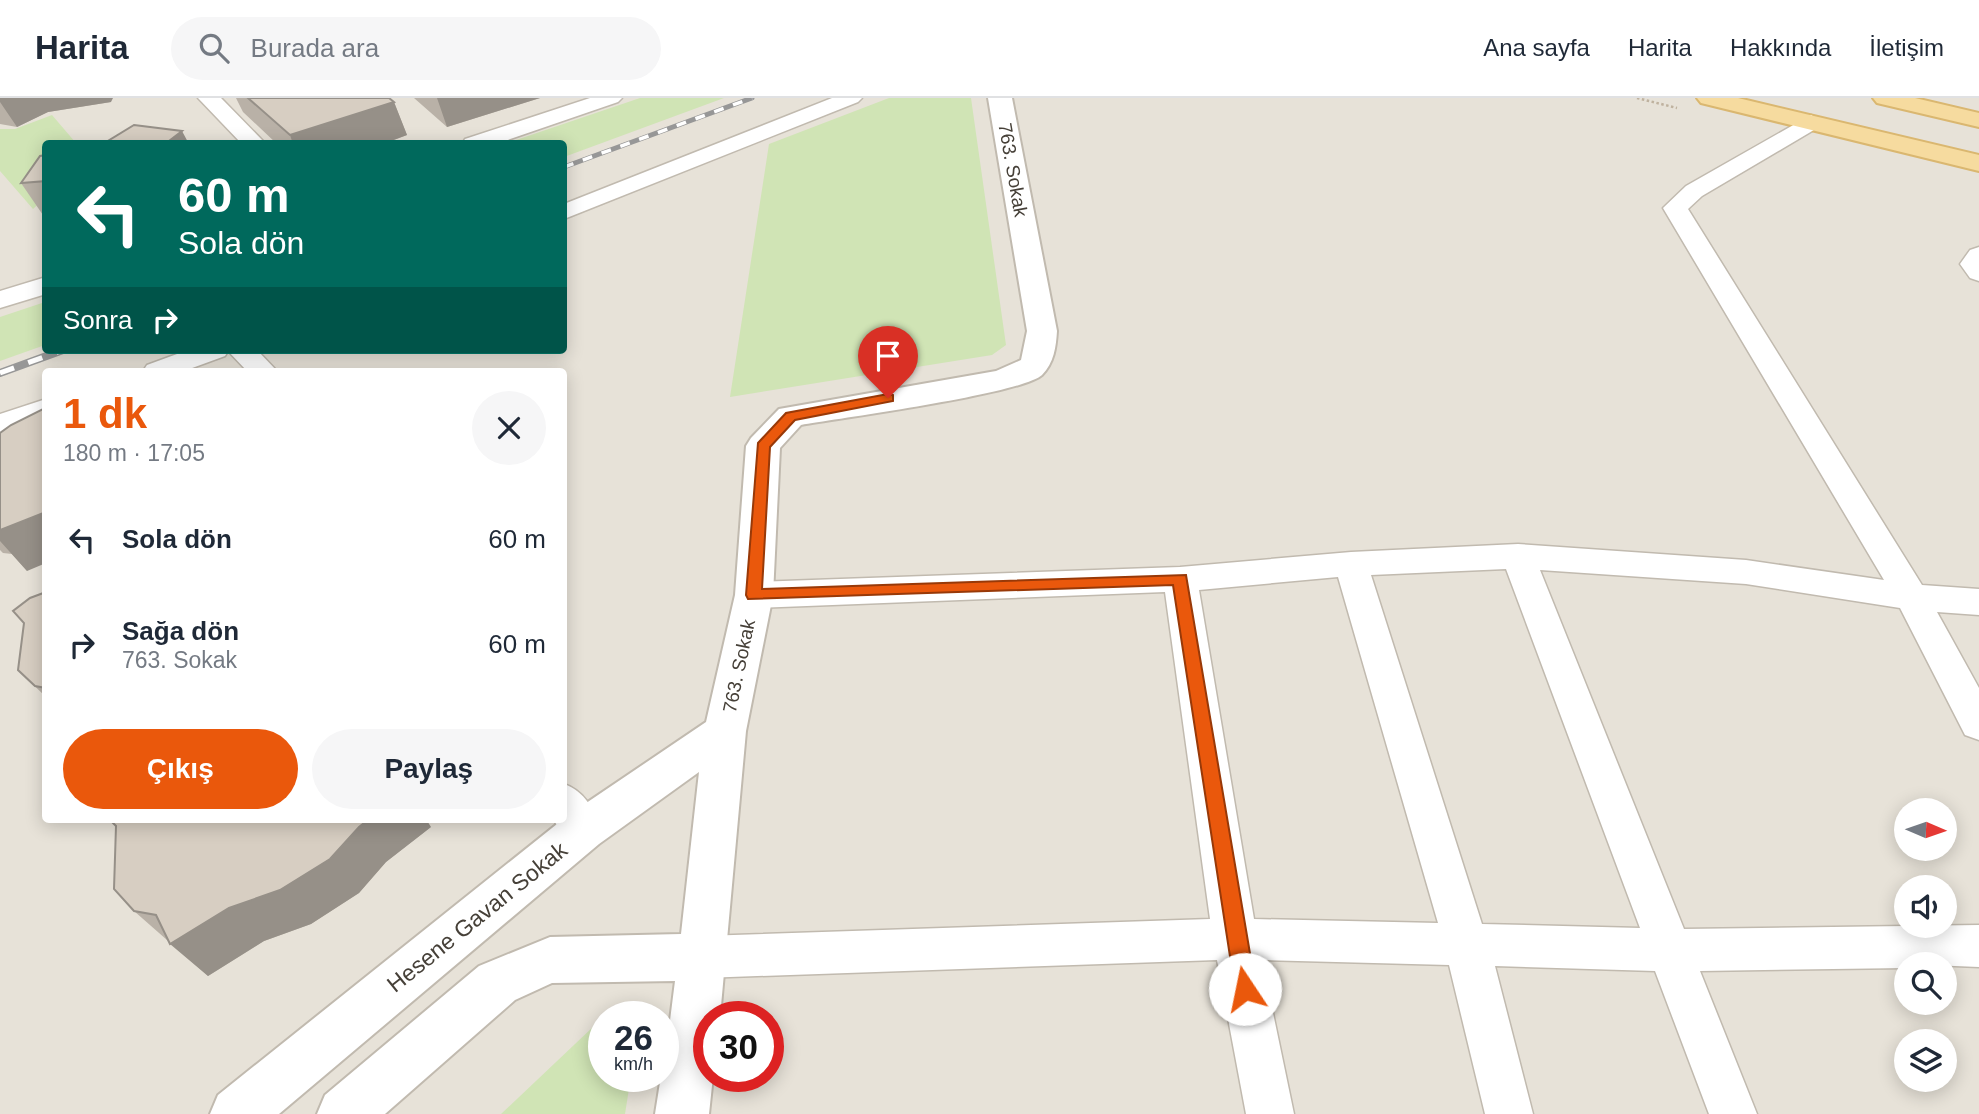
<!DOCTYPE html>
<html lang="tr">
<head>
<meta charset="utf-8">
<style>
  body { margin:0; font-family:Arial,sans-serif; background:#f6f6f7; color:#1f2937; height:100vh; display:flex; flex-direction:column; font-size:26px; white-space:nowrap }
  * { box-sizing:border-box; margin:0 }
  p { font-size:23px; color:#747a83 }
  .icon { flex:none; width:38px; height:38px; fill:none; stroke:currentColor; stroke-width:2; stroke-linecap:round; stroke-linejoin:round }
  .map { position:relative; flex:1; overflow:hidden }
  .details { position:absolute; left:42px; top:270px; width:525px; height:455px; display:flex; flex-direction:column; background:#fff; border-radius:7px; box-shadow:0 4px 18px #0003 }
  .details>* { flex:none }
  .guide { position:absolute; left:42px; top:42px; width:525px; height:214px; border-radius:7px; box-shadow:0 4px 18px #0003; background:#00695c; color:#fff; overflow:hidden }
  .needle { width:46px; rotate:92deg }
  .fabs { position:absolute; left:1894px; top:700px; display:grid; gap:14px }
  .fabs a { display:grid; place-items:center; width:63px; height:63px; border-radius:50%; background:#fff; box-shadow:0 4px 18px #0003; font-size:35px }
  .speed { position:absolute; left:588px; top:903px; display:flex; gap:14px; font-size:35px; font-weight:700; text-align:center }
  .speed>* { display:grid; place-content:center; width:91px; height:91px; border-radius:50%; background:#fff; box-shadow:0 4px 18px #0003; line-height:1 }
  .speed small { font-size:18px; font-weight:400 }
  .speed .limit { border:10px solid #d22; background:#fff; color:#111 }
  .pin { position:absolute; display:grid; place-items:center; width:60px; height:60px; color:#fff; margin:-72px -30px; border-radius:50% 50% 50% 0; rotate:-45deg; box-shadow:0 0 7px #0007 }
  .pin .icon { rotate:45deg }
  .me { position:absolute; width:77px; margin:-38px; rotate:349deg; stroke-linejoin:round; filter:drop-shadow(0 0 5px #0008) }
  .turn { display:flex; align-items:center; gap:24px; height:147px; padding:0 21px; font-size:32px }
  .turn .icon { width:91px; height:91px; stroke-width:2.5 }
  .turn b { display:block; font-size:49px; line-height:60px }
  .then { display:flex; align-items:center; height:66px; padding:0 21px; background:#0003; gap:14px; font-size:26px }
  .round { display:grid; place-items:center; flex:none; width:74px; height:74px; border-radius:37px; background:#f6f6f7 }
  .summary { display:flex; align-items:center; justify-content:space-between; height:119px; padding:0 21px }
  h1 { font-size:42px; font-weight:700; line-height:52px; color:#ea580c }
  .action { display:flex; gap:14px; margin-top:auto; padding:14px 21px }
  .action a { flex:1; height:80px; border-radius:42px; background:#ea580c; color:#fff; font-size:28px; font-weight:700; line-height:80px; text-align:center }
  .action a+a { background:#f6f6f7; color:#1f2937 }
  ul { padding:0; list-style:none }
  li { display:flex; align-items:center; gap:21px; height:105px; padding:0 21px }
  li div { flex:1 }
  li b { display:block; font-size:26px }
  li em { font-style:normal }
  header { display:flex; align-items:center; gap:42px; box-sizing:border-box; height:98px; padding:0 35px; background:#fff; border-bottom:2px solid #e0e1e3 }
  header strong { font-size:33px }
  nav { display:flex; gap:38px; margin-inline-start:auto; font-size:24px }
  .search { width:490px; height:63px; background:#f6f6f7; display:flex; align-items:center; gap:18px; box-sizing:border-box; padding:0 24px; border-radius:38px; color:#747a83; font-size:26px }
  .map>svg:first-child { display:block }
  .residential { fill:#e7e2d8; fill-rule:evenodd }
  .green { fill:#d0e4b5 }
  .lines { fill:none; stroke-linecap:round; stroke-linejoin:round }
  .minor-casing { stroke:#c1baaf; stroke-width:3 }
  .tertiary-casing { stroke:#c1baaf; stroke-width:4 }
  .primary-casing { stroke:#dab770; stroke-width:4 }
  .path { stroke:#bfb29f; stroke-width:2.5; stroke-dasharray:2.5 2.5; stroke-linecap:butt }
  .minor { fill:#fff; fill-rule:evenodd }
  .tertiary { fill:#fff; fill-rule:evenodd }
  .primary { fill:#f6db9f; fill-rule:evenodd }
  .rail-far1-casing { stroke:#979797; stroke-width:5 }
  .rail-casing { stroke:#979797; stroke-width:8 }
  .rail-far1 { stroke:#fff; stroke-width:3.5; stroke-dasharray:10; stroke-linecap:butt }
  .rail { stroke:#fff; stroke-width:5; stroke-dasharray:15; stroke-linecap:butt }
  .wall { fill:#b9b1a7 }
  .shaded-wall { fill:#969088 }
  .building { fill:#d7cec2; stroke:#969088; stroke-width:2 }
  .route { fill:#ea580c; stroke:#983908; stroke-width:2 }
  .labels { text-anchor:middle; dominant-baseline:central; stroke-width:6; stroke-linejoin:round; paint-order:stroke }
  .street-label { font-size:19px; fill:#464038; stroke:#fff }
  .near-street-label { font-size:23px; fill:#464038; stroke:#fff }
</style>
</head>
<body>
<header>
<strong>Harita</strong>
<div class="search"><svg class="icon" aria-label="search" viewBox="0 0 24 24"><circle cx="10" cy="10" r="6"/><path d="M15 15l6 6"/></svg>Burada ara</div>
<nav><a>Ana sayfa</a><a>Harita</a><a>Hakkında</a><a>İletişim</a></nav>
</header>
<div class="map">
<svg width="1979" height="1016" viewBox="0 0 1979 1016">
  <rect width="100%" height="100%" fill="#f3f0e9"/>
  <!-- residential -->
  <path class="residential" d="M0,0H1979V1016H0ZM46,46H564V252H46ZM46,273H564V721H46ZM1906,712H1944V751H1906ZM1906,789H1944V828H1906ZM1906,866H1944V905H1906ZM604,919H663V978H604ZM709,919H768V978H709ZM1906,943H1944V982H1906Z"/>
  <!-- green -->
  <path class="green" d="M640,0H724L564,59V46L507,45Z
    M889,0H971L1006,247L992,257L730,299L769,46Z
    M52,17L76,45L46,46L45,100L33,111L0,73V31H15Z
    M45,204V247L0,263V219Z
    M594,928L604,935V978H631L625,1016H501Z"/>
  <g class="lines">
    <defs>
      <path id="minor" d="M198,0H221L266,46H242Z
        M590,0H622L618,4L496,46H462L465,41Z
        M832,0H862L858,4L564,121V106Z
        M1811,17L1822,24L1819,29L1702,98L1688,111L1922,487L1979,491V517L1937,514L1979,590V642L1965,637L1900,510L1746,486L1540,472L1684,831L1979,827V869L1906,866V870L1700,873L1757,1016H1709L1655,873L1495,868L1533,1016H1485L1449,867L1262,862L1294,1016H1246L1217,862L703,880L687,874L681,859L687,844L703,838L1210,821L1165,494L754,510L742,506L737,497L742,488L754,484L1180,469L1351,454L1518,446L1746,462L1884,482L1663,110L1686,88ZM1506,471L1640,830L1482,826L1371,477ZM1338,479L1438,825L1254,821L1199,492Z
        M1979,149V183L1970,180L1960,166L1970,152Z
        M46,179V196L0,210V193Z
        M188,252H257L277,273H247L228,253L225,258L184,273H143L147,267Z
        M46,301V320L0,336V316Z
        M564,686C585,693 594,713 604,732L598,745C573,754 566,741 553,721H564Z"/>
      <path id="tertiary" d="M988,0H1012L1057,233C1056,249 1054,265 1042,277C1021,296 841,320 801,327L780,350L773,497L746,633L720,919H709V978H713L709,1016H655L661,978H663L675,883L552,885L515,902L385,1016H317L325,997L479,868L550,839L681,836L699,674L599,746L279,1016H210L218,997L567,718L706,624L735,497L746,348L751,340L779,311L996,273L1021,262L1027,233Z"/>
      <path id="primary" d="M1697,0H1738L1979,57V73L1701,5Z
        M1873,0H1915L1979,15V29L1877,5Z"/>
    </defs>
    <!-- minor casing -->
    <use href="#minor" class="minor-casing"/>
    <!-- tertiary casing -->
    <use href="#tertiary" class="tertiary-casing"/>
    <!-- primary casing -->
    <use href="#primary" class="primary-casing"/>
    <!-- path -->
    <path class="path" d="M1637,0L1677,10"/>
    <!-- minor -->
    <use href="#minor" class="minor"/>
    <!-- tertiary -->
    <use href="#tertiary" class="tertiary"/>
    <!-- primary -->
    <use href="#primary" class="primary"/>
    <defs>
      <path id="rail-far1" d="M564,69L752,0"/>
      <path id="rail" d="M0,275L63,252"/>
    </defs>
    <!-- rail-far1 casing -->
    <use href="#rail-far1" class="rail-far1-casing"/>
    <!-- rail casing -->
    <use href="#rail" class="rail-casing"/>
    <!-- rail-far1 -->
    <use href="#rail-far1" class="rail-far1"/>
    <!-- rail -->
    <use href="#rail" class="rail"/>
  </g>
  <!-- wall -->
  <path class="wall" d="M0,0L111,4L48,14L17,29L0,26Z
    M236,0H389L394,4L407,37L383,46H277L243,14Z
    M414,0H540L447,29Z
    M46,57V120H45L21,85Z
    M0,335L27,473L12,456L3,455L0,452Z
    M46,494V599L18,572Z
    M431,729L386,764L359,795L311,826L264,843L208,878L134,813Z"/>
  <!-- shaded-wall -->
  <path class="shaded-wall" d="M0,0H113L111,4L48,14L17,29L0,4Z
    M437,0H540L447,29Z
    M394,4L407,37L383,46H293L290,37Z
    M182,33L189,46H165Z
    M46,414V465L27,473L0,443V432Z
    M369,721H426L431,729L386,764L359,795L311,826L264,843L208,878L170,846L359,729Z"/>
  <!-- building -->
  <path class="building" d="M248,0H389L394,4L290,37Z
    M134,27L182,33L165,46H97L106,44Z
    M46,57V83L21,85L40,58Z
    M45,310L46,414L0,432V335L11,327Z
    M46,494V590L35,588L18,572L24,525L13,513L30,500Z
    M109,721H369L359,729L330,761L280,792L229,810L170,846L156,817L134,813L114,791L116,728Z"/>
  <!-- route -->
  <path class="route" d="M888,296L893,297V303L795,322L770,349L762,491L1186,477L1256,891L1253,898L1245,901L1238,898L1235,891L1173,487L748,501L746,497L758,345L786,315Z"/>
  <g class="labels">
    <!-- street labels -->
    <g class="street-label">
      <text transform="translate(1013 72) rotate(80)">763. Sokak</text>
      <text transform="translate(739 568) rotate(-78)">763. Sokak</text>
    </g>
    <!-- near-street labels -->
    <g class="near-street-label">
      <text transform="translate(477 819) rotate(-39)">Hesene Gavan Sokak</text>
    </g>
  </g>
</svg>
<div class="fabs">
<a><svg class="needle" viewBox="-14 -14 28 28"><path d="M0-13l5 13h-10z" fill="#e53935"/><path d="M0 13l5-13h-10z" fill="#747a83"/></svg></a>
<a><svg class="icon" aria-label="sound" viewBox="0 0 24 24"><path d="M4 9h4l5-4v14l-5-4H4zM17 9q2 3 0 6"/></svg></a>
<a><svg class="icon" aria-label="search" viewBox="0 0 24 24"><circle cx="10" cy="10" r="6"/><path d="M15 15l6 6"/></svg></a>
<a><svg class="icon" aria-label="layers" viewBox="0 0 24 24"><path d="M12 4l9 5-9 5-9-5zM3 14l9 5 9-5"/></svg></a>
</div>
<div class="speed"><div>26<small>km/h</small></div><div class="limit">30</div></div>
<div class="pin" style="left:888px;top:300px;background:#d93025"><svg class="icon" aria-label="arrive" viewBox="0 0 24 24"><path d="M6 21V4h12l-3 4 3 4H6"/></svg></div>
<svg class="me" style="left:1245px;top:891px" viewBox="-20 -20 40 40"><circle r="19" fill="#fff"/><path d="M0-13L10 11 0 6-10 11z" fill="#ea580c"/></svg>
<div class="guide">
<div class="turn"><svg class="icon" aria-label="left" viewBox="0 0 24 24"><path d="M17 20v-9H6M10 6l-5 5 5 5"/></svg><div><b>60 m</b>Sola dön</div></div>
<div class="then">Sonra<svg class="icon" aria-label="right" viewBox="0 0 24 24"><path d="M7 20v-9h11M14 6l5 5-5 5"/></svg></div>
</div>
<section class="details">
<div class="summary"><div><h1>1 dk</h1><p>180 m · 17:05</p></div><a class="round"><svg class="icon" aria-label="close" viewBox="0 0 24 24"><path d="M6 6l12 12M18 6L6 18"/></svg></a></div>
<ul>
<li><svg class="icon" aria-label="left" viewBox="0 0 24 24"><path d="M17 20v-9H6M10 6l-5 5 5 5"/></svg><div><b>Sola dön</b></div><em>60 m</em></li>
<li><svg class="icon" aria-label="right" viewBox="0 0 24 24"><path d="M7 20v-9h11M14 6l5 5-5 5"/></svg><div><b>Sağa dön</b><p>763. Sokak</p></div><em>60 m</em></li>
</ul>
<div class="action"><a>Çıkış</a><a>Paylaş</a></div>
</section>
</div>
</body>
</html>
